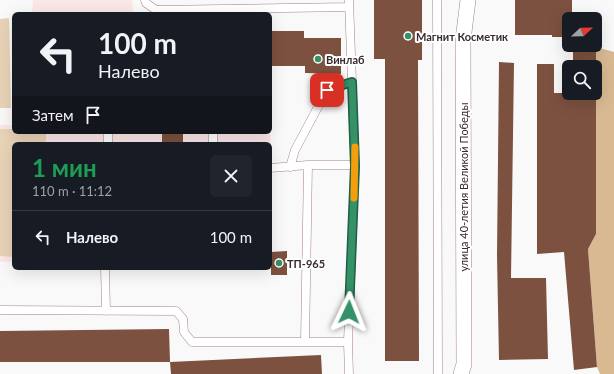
<!DOCTYPE html>
<html lang="ru">
<head>
<meta charset="utf-8">
<style>
  body { margin:0; font-family:Lato,sans-serif; background:#20242c; color:#f1f3f6; height:100vh; display:flex; flex-direction:column; font-size:15px; white-space:nowrap }
  * { box-sizing:border-box; margin:0 }
  p { font-size:13px; color:#9ea1a6 }
  .icon { flex:none; width:22px; height:22px; fill:none; stroke:currentColor; stroke-width:2; stroke-linecap:round; stroke-linejoin:round }
  .map { position:relative; flex:1; overflow:hidden }
  .details { position:absolute; left:12px; top:142px; width:260px; height:128px; display:flex; flex-direction:column; background:#171b24; border-radius:6px; box-shadow:0 4px 16px #0002 }
  .details>* { flex:none }
  .top-card { position:absolute; left:12px; top:12px; width:260px; height:122px; border-radius:6px; box-shadow:0 4px 16px #0002; background:#171b24; color:#f1f3f6; overflow:hidden }
  .needle { width:26px; rotate:68deg }
  .tools { position:absolute; left:562px; top:12px; display:grid; gap:8px }
  .tools a { display:grid; place-items:center; width:40px; height:40px; border-radius:6px; background:#171b24; box-shadow:0 4px 16px #0002; font-size:20px }
  .pin { position:absolute; display:grid; place-items:center; width:34px; height:34px; color:#fff; margin:-17px; border-radius:8px; box-shadow:0 2px 6px #0006 }
  .me { position:absolute; width:44px; margin:-22px; rotate:2deg; stroke-linejoin:round; filter:drop-shadow(0 0 3px #0008) }
  .turn { display:flex; align-items:center; gap:14px; height:84px; padding:0 20px; font-size:18px }
  .turn .icon { width:52px; height:52px; stroke-width:2.5 }
  .turn b { display:block; font-size:28px; line-height:34px }
  .then { display:flex; align-items:center; height:38px; padding:0 20px; background:#0003; gap:8px; font-size:15px }
  .round { display:grid; place-items:center; flex:none; width:42px; height:42px; border-radius:6px; background:#20242c }
  .headline { display:flex; align-items:center; justify-content:space-between; height:68px; padding:0 20px }
  h1 { font-size:24px; font-weight:700; line-height:30px; color:#1e9e55 }
  ul { padding:0; list-style:none }
  li { display:flex; align-items:center; gap:12px; height:52px; padding:0 20px; border-top:1px solid #363941 }
  li div { flex:1 }
  li b { display:block; font-size:15px }
  li em { font-style:normal }
  .map>svg:first-child { display:block }
  .built { fill:#fce7e8 }
  .green { fill:#e9d3b7 }
  .forest { fill:#d9b992 }
  .building { fill:#7c513f }
  .lines { fill:none; stroke-linecap:round; stroke-linejoin:round }
  .service-casing { stroke:#a68183; stroke-width:9 }
  .minor-casing { stroke:#a68183; stroke-width:16 }
  .service { stroke:#fff; stroke-width:8 }
  .minor { stroke:#fff; stroke-width:15 }
  .route-casing { stroke:#225e44; stroke-width:10 }
  .route { stroke:#349168; stroke-width:7 }
  .slow { stroke:#f59e0b; stroke-width:7 }
  .poi-dot { fill:#349168; stroke:#fff; stroke-width:1.5 }
  .labels { text-anchor:middle; dominant-baseline:central; stroke-width:4; stroke-linejoin:round; paint-order:stroke }
  .poi-label { font-size:11px; font-weight:bold; fill:#392a2b; stroke:#fff; text-anchor:start }
  .street-label { font-size:11px; fill:#392a2b; stroke:#fff }
</style>
</head>
<body>
<div class="map">
<svg width="614" height="374" viewBox="0 0 614 374">
  <rect width="100%" height="100%" fill="#f9f9f9"/>
  <!-- built -->
  <path class="built" d="M33,0H132L133,14H32Z
    M270,86L271,168L270,183V144H14V262H0V125H14V132H270Z"/>
  <!-- green -->
  <path class="green" d="M9,18L11,108H0V19Z
    M0,129H14V132H46V144H14V257L0,256Z"/>
  <!-- forest -->
  <path class="forest" d="M596,47L614,52V374H600L597,367L588,249L596,234Z"/>
  <!-- building -->
  <path class="building" d="M374,0H422V60H418L419,361H385V59H374Z
    M515,0H572V19H569V37H552V35H515Z
    M270,31H304V38H341V74L305,73V66H270Z
    M596,47V67H573V49Z
    M499,62L514,63L511,278H546L548,359L499,360L497,256Z
    M537,64H554V93H596V234L588,249L597,367L574,370L564,252L537,254Z
    M162,132H183V144H162Z
    M287,251V275H271V252Z
    M169,329L170,362H0V331Z
    M321,355L322,374H171L170,362Z"/>
  <g class="lines">
    <defs>
      <path id="service" d="M145,0L146,3L156,10L349,7
        M437,0L438,374
        M213,132V144
        M108,144V132
        M290,167L295,150L327,90L352,82
        M270,168L308,165H355
        M105,268L106,311
        M0,310L176,311L183,319L184,332L192,342H348
        M305,342L308,165
        M349,374L348,342L355,165L349,0"/>
      <path id="minor" d="M461,374L464,364L463,40L468,0"/>
    </defs>
    <!-- service casing -->
    <use href="#service" class="service-casing"/>
    <!-- minor casing -->
    <use href="#minor" class="minor-casing"/>
    <!-- service -->
    <use href="#service" class="service"/>
    <!-- minor -->
    <use href="#minor" class="minor"/>
  </g>
  <g class="lines">
    <defs>
      <path id="route" d="M327,90L352,82L355,166L349,312"/>
    </defs>
    <!-- route casing -->
    <use href="#route" class="route-casing"/>
    <!-- route -->
    <use href="#route" class="route"/>
    <!-- slow -->
    <path class="slow" d="M354,198L355,147"/>
  </g>
  <!-- markers -->
  <g class="poi-dot">
    <circle cx="408" cy="36" r="4"/>
    <circle cx="318" cy="59" r="4"/>
    <circle cx="279" cy="263" r="4"/>
  </g>
  <g class="labels">
    <!-- poi labels -->
    <g class="poi-label">
      <text x="416" y="36">Магнит Косметик</text>
      <text x="326" y="59">Винлаб</text>
      <text x="287" y="263">ТП-965</text>
    </g>
    <!-- street labels -->
    <g class="street-label">
      <text transform="translate(463 187) rotate(-90)">улица 40-летия Великой Победы</text>
    </g>
  </g>
</svg>
<div class="tools">
<a><svg class="needle" viewBox="-14 -14 28 28"><path d="M0-13l5 13h-10z" fill="#e53935"/><path d="M0 13l5-13h-10z" fill="#9ea1a6"/></svg></a>
<a><svg class="icon" aria-label="search" viewBox="0 0 24 24"><circle cx="10" cy="10" r="6"/><path d="M15 15l6 6"/></svg></a>
</div>
<div class="pin" style="left:327px;top:90px;background:#d93025"><svg class="icon" aria-label="arrive" viewBox="0 0 24 24"><path d="M6 21V4h12l-3 4 3 4H6"/></svg></div>
<svg class="me" style="left:349px;top:312px" viewBox="-20 -20 40 40"><path d="M0-17L14 15 0 8-14 15z" fill="#349168" stroke="#fff" stroke-width="4"/></svg>
<div class="top-card">
<div class="turn"><svg class="icon" aria-label="left" viewBox="0 0 24 24"><path d="M17 20v-9H6M10 6l-5 5 5 5"/></svg><div><b>100 m</b>Налево</div></div>
<div class="then">Затем<svg class="icon" aria-label="arrive" viewBox="0 0 24 24"><path d="M6 21V4h12l-3 4 3 4H6"/></svg></div>
</div>
<section class="details">
<div class="headline"><div><h1>1 мин</h1><p>110 m · 11:12</p></div><a class="round"><svg class="icon" aria-label="close" viewBox="0 0 24 24"><path d="M6 6l12 12M18 6L6 18"/></svg></a></div>
<ul>
<li><svg class="icon" aria-label="left" viewBox="0 0 24 24"><path d="M17 20v-9H6M10 6l-5 5 5 5"/></svg><div><b>Налево</b></div><em>100 m</em></li>
</ul>
</section>
</div>
</body>
</html>
